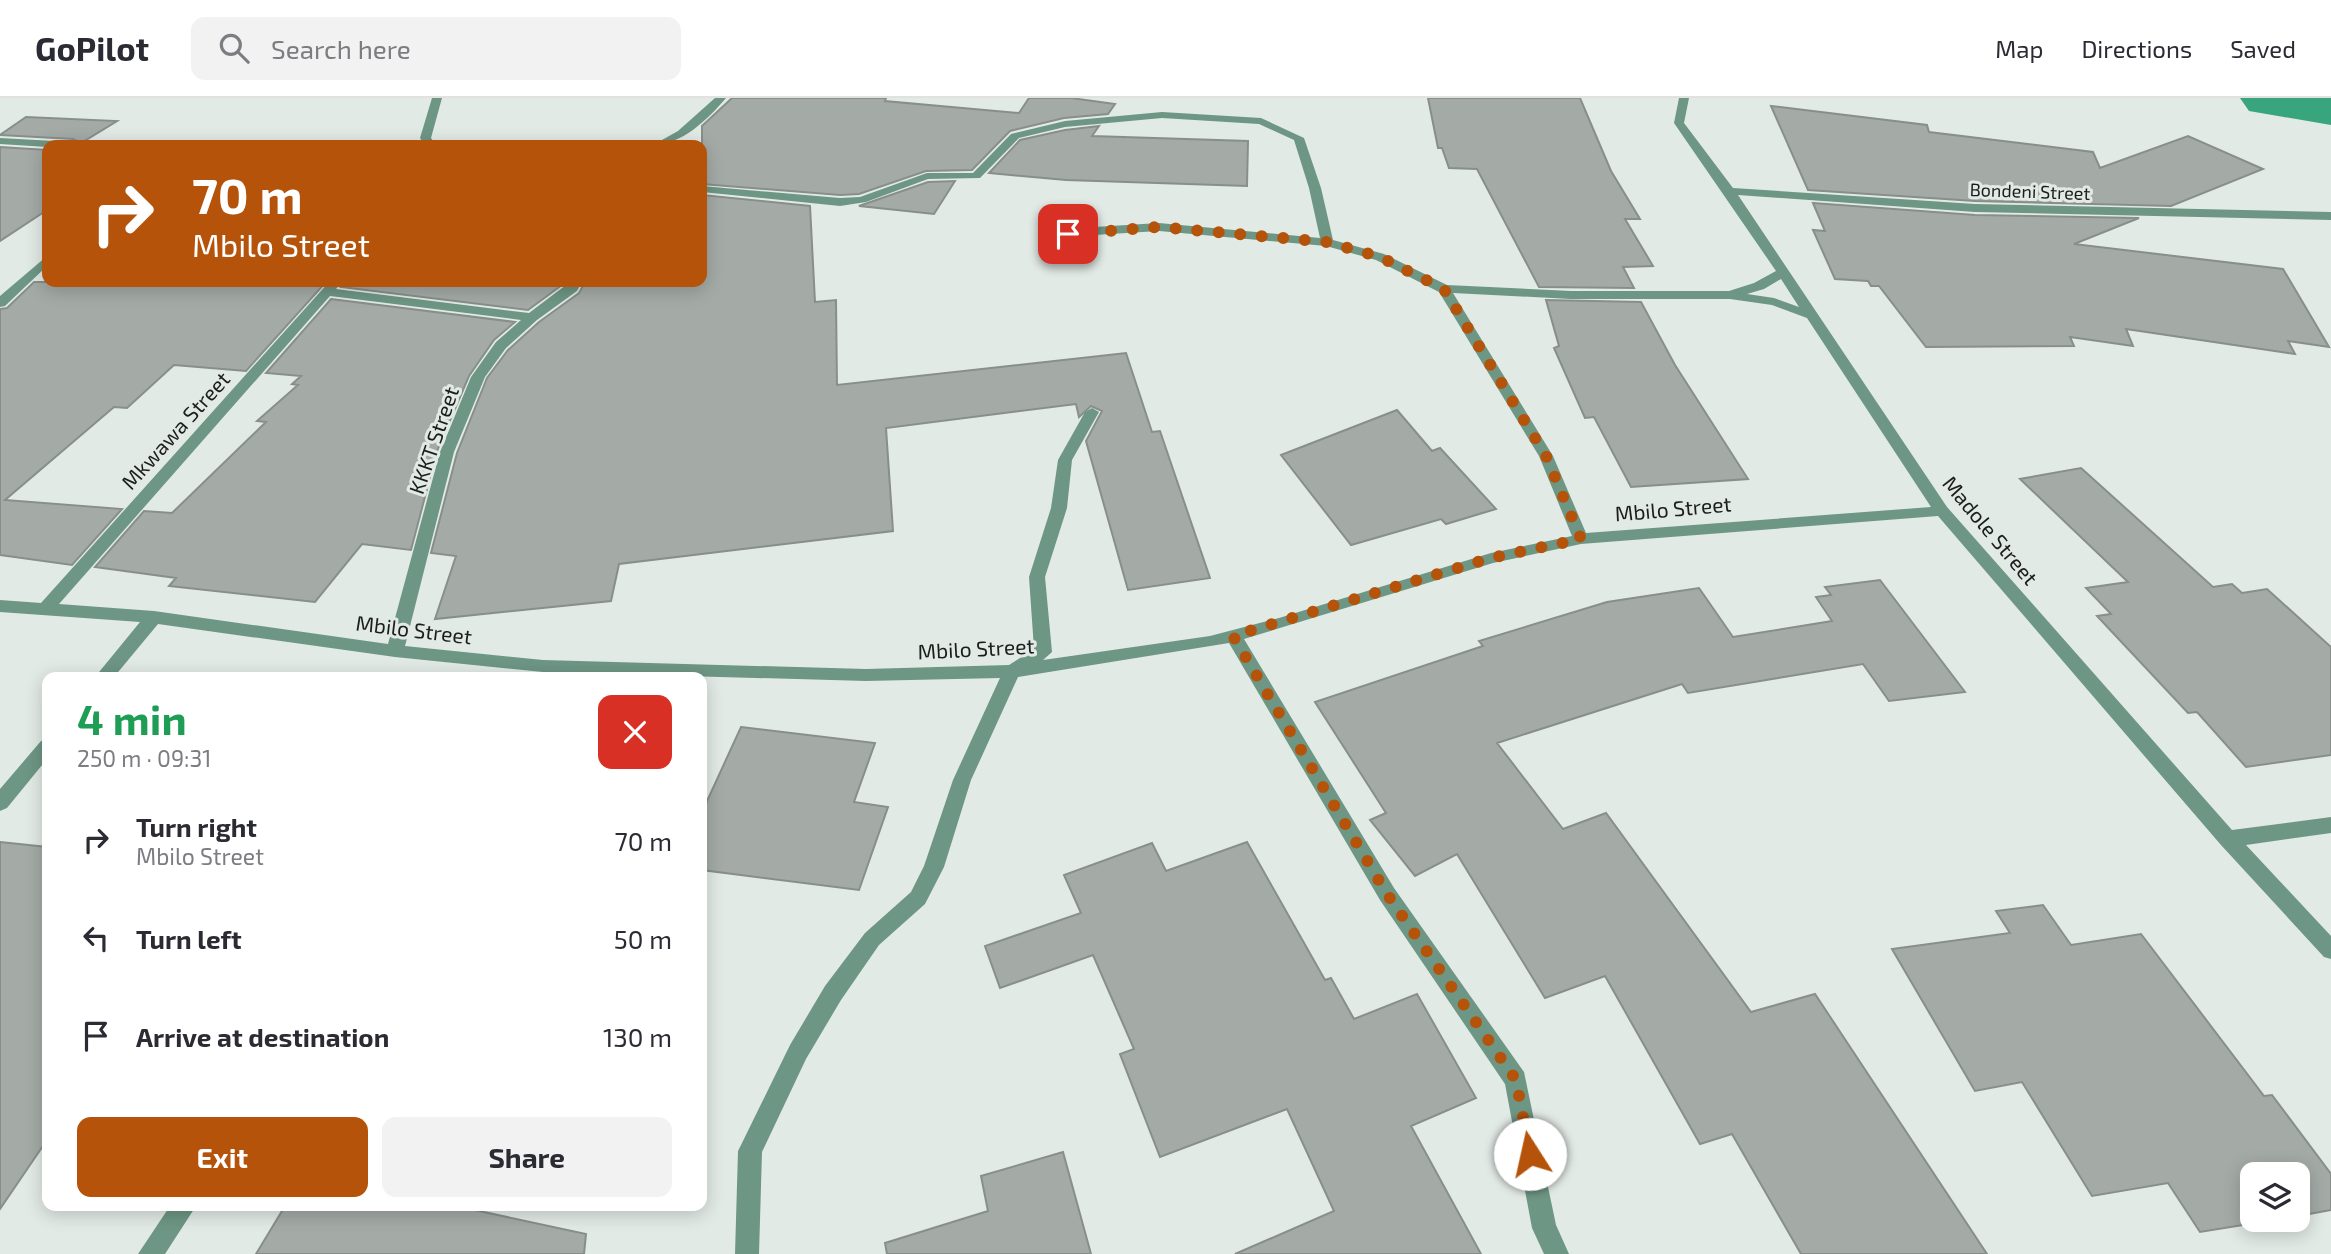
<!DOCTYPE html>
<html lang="en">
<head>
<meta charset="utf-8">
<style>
  body { margin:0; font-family:"Exo 2",sans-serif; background:#f2f2f3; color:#2b2b33; height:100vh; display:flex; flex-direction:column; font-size:26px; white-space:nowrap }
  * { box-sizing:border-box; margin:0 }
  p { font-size:23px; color:#7c7c81 }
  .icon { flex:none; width:38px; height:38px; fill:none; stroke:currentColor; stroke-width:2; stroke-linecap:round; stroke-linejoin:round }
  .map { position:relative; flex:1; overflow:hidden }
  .sheet { position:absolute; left:42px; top:574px; width:665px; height:539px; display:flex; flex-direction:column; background:#fff; border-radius:14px; box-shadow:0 4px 18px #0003 }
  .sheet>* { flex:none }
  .hud { position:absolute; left:42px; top:42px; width:665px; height:147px; border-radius:14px; box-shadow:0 4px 18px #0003; background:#b45309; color:#fff; overflow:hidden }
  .fabs { position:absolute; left:2240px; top:1064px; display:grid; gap:14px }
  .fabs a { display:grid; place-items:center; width:70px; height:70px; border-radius:14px; background:#fff; box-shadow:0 4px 18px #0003; font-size:35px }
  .pin { position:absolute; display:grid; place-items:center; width:60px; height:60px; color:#fff; margin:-30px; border-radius:14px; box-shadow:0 4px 10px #0006 }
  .me { position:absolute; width:77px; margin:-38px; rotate:350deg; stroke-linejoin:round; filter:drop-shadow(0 0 5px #0008) }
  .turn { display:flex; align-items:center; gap:24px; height:147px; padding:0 35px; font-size:32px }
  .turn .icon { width:91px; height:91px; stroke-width:2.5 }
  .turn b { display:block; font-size:49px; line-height:60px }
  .round { display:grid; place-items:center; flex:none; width:74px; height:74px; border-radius:14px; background:#f2f2f3 }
  .overview { display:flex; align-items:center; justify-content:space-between; height:119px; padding:0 35px }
  h1 { font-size:42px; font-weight:700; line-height:52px; color:#1e9e55 }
  .button { display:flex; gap:14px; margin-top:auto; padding:14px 35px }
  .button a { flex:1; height:80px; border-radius:14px; background:#b45309; color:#fff; font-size:28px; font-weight:700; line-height:80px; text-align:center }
  .button a+a { background:#f2f2f3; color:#2b2b33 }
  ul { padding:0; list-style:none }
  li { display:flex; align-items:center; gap:21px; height:98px; padding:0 35px }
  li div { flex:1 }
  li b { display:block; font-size:26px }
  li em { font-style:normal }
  header { display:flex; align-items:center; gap:42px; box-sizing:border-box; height:98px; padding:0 35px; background:#fff; border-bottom:2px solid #e1e1e2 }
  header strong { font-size:33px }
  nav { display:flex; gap:38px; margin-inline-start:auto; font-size:24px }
  .search { width:490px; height:63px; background:#f2f2f3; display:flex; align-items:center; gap:18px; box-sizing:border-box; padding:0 24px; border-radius:14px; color:#7c7c81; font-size:26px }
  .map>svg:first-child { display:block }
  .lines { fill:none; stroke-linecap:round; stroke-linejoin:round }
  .river { fill:#38a57d; fill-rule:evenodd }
  .building { fill:#a4aba7; stroke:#888f8b; stroke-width:2 }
  .minor { fill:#6e9684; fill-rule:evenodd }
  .route { stroke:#b45309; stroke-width:12; stroke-dasharray:0 21.6 }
  .labels { text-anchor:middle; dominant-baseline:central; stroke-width:6; stroke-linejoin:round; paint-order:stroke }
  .far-street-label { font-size:18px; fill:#1c1e1d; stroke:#e2eae6 }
  .street-label { font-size:21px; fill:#1c1e1d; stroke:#e2eae6 }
</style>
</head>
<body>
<header>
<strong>GoPilot</strong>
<div class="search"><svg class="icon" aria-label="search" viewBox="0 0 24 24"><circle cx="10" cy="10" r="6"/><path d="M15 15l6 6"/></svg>Search here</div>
<nav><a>Map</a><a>Directions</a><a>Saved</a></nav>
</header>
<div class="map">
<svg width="2331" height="1156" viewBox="0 0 2331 1156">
  <rect width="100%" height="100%" fill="#e2eae6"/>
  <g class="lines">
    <!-- river -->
    <path class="river" d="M2240,0H2331V27L2249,13Z"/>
  </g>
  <!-- building -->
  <path class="building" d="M732,0H886L885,3L1019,15L1029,0H1071L1115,6L1108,16L1064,20L1010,33L972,72L926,73L859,96L840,97L702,86V28Z
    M1428,0H1580L1611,73L1640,121H1625L1653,168L1623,169L1634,190L1539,189L1477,71L1449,70L1442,50H1438Z
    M1771,8L1927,27L1929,34L2093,54L2100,70L2188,38L2263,71L2171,108L1975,103L1808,92Z
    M26,19L117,23L81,45L73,41L0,37Z
    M1099,28L1092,38L1248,43L1247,88L1066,82L989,75L1020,42L1065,32Z
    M0,49L47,52V112L0,143Z
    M955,83L934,116L859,108L928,84Z
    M702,97L810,108L815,204L836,202L837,287L1126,255L1152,334L1160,333L1210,480L1128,492L1086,343L1102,313L1091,308L1079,319L1076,306L886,330L893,433L619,466L611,503L435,521L456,458L431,455L457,355L487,280L508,252L539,224L579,195L585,184H702Z
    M1813,105L1975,117L2139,120L2074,146L2283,171L2329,249L2288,243L2295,256L2126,231L2133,248L2070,239L2074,248L1926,249L1879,188H1871L1868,183L1835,181L1813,132L1825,133Z
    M34,184H326L246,273L174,267L127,310L114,309L5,402L122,411L72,467L0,457V211L7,210Z
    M345,184H566L528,212L341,189Z
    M331,201L515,224L494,242L469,278L437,353L411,452L362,446L315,504L169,488L176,480L95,469L144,413L172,415L266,324L257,323L298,287L292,286L301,278L266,275Z
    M1546,202L1641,204L1675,267L1748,381L1631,389L1594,319L1585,320L1554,250L1559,248Z
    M1397,312L1432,353L1440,350L1496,411L1446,426L1441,421L1351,447L1281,357Z
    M2081,370L2213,489L2232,486L2242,495L2267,491L2331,549V657L2246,669L2197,614L2188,615L2097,518L2111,516L2086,490L2128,484L2020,381Z
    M1880,482L1965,594L1889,603L1863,566L1688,595L1682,586L1497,645L1563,731L1606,715L1751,914L1815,896L1987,1156H1801L1732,1036L1700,1046L1605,878L1545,900L1457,756L1415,778L1370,722L1386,715L1315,604L1483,548L1479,543L1607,504L1699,490L1733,539L1832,523L1816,499L1831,497L1825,489Z
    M741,629L875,645L854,704L888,709L859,792L702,772V714Z
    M0,744L47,749V1042L0,1111Z
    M1247,744L1325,882L1331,880L1354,921L1417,896L1476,1000L1411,1028L1481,1156H1235L1334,1113L1287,1011L1160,1059L1120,956L1134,951L1093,857L1000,890L985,848L1081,815L1064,777L1152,745L1166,773Z
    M2043,807L2071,847L2141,836L2264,998L2272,997L2331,1076V1112L2298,1118V1076H2252V1122H2274L2200,1134L2168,1085L2092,1098L2022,984L1975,993L1892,851L2010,835L1996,813Z
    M1063,1054L1091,1156H887L885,1145L988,1113L981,1078Z
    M285,1108H456L586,1136L584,1156H256Z"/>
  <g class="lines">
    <!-- minor -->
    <path class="minor" d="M432,0H442L431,40L436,47H425L420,40Z
      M715,0H726C708,21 682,47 653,47L678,33Z
      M1679,0H1689L1684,25L1733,90L1975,106L2331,114V122L1975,114L1738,97L1947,409L2232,732L2331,719V735L2246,747L2331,838V861L2324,859L2221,747L1938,418L1581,446L1493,465L1244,541L1394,790L1524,974L1556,1127L1569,1156H1544L1532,1130L1505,986L1380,802L1229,545L1018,579L971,682L944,769L925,806L879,847L841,902L806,961L762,1054L759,1156H735L738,1053L742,1045L790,947L825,888L865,835L911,794L924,768L953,682L1000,580L866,583L543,574L395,559L158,526L114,579H95L140,524L0,514V502L41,505L329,184H342L336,191L529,215L570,184H582L577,193L537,222L506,250L485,279L454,354L405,548L543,562L866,571L1009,567L1034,551L1029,479L1051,410L1058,362L1085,314L1092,310L1099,314L1072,362L1067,410L1045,479L1052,554L1043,562L1210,538L1279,520L1491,455L1572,438L1539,358L1439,194L1376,162L1326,148L1159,133L1046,140L1040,136L1046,132L1159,125L1320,140L1309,90L1294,42L1259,26L1162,20L1065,29L1019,40L980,80L928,81L866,104L840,108L702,94V88L840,100L860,99L927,75H973L1011,36L1065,23L1162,14L1261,20L1304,40L1321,90L1333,142L1384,156L1447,187L1571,193H1729L1754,185L1776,173L1674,25ZM1781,181L1799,209L1774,200L1747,196L1764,191ZM1453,195L1571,201H1730L1772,207L1807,220L1931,409L1586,435L1553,358ZM330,198L521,222L496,244L471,279L440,354L388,546L154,513L59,506Z
      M0,40L73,44L79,47L47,49L0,46Z
      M47,158V168L5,208L0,209V198Z
      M47,641V661L7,710L0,713V691L41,643Z
      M170,1108H196L165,1156H138Z"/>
  </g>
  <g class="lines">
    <!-- route -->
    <path class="route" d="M1068,136L1159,129L1327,144L1380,159L1444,191L1546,358L1581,441L1491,460L1233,538L1387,796L1516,982L1530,1056"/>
  </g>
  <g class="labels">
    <!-- far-street labels -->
    <g class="far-street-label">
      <text transform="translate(2030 93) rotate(2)">Bondeni Street</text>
    </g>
    <!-- street labels -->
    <g class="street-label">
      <text transform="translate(175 332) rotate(-48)">Mkwawa Street</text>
      <text transform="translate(433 342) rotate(-71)">KKKT Street</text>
      <text transform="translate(1673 410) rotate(-5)">Mbilo Street</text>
      <text transform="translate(1991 432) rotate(50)">Madole Street</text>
      <text transform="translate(414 531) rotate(7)">Mbilo Street</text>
      <text transform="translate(976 550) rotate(-3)">Mbilo Street</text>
    </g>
  </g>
</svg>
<div class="fabs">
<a><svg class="icon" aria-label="layers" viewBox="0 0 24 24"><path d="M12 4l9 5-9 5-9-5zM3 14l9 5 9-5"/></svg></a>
</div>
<div class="pin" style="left:1068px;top:136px;background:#d93025"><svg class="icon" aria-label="arrive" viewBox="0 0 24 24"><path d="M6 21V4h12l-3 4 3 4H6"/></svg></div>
<svg class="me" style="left:1530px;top:1056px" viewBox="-20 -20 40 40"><circle r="19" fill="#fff"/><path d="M0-13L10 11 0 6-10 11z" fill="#b45309"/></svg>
<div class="hud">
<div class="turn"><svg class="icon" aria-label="right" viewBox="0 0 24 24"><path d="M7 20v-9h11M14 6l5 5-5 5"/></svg><div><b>70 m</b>Mbilo Street</div></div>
</div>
<section class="sheet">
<div class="overview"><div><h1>4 min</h1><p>250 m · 09:31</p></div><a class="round" style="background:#d93025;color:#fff"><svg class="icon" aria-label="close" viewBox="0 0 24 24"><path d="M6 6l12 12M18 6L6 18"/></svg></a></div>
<ul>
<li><svg class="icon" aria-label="right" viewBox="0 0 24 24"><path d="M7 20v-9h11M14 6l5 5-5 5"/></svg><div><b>Turn right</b><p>Mbilo Street</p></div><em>70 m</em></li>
<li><svg class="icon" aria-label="left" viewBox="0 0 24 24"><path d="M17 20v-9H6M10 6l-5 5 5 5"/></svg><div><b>Turn left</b></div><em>50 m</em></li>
<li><svg class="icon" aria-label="arrive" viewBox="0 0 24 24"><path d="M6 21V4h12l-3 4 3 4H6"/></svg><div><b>Arrive at destination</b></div><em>130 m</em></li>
</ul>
<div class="button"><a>Exit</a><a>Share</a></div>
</section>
</div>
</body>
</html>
